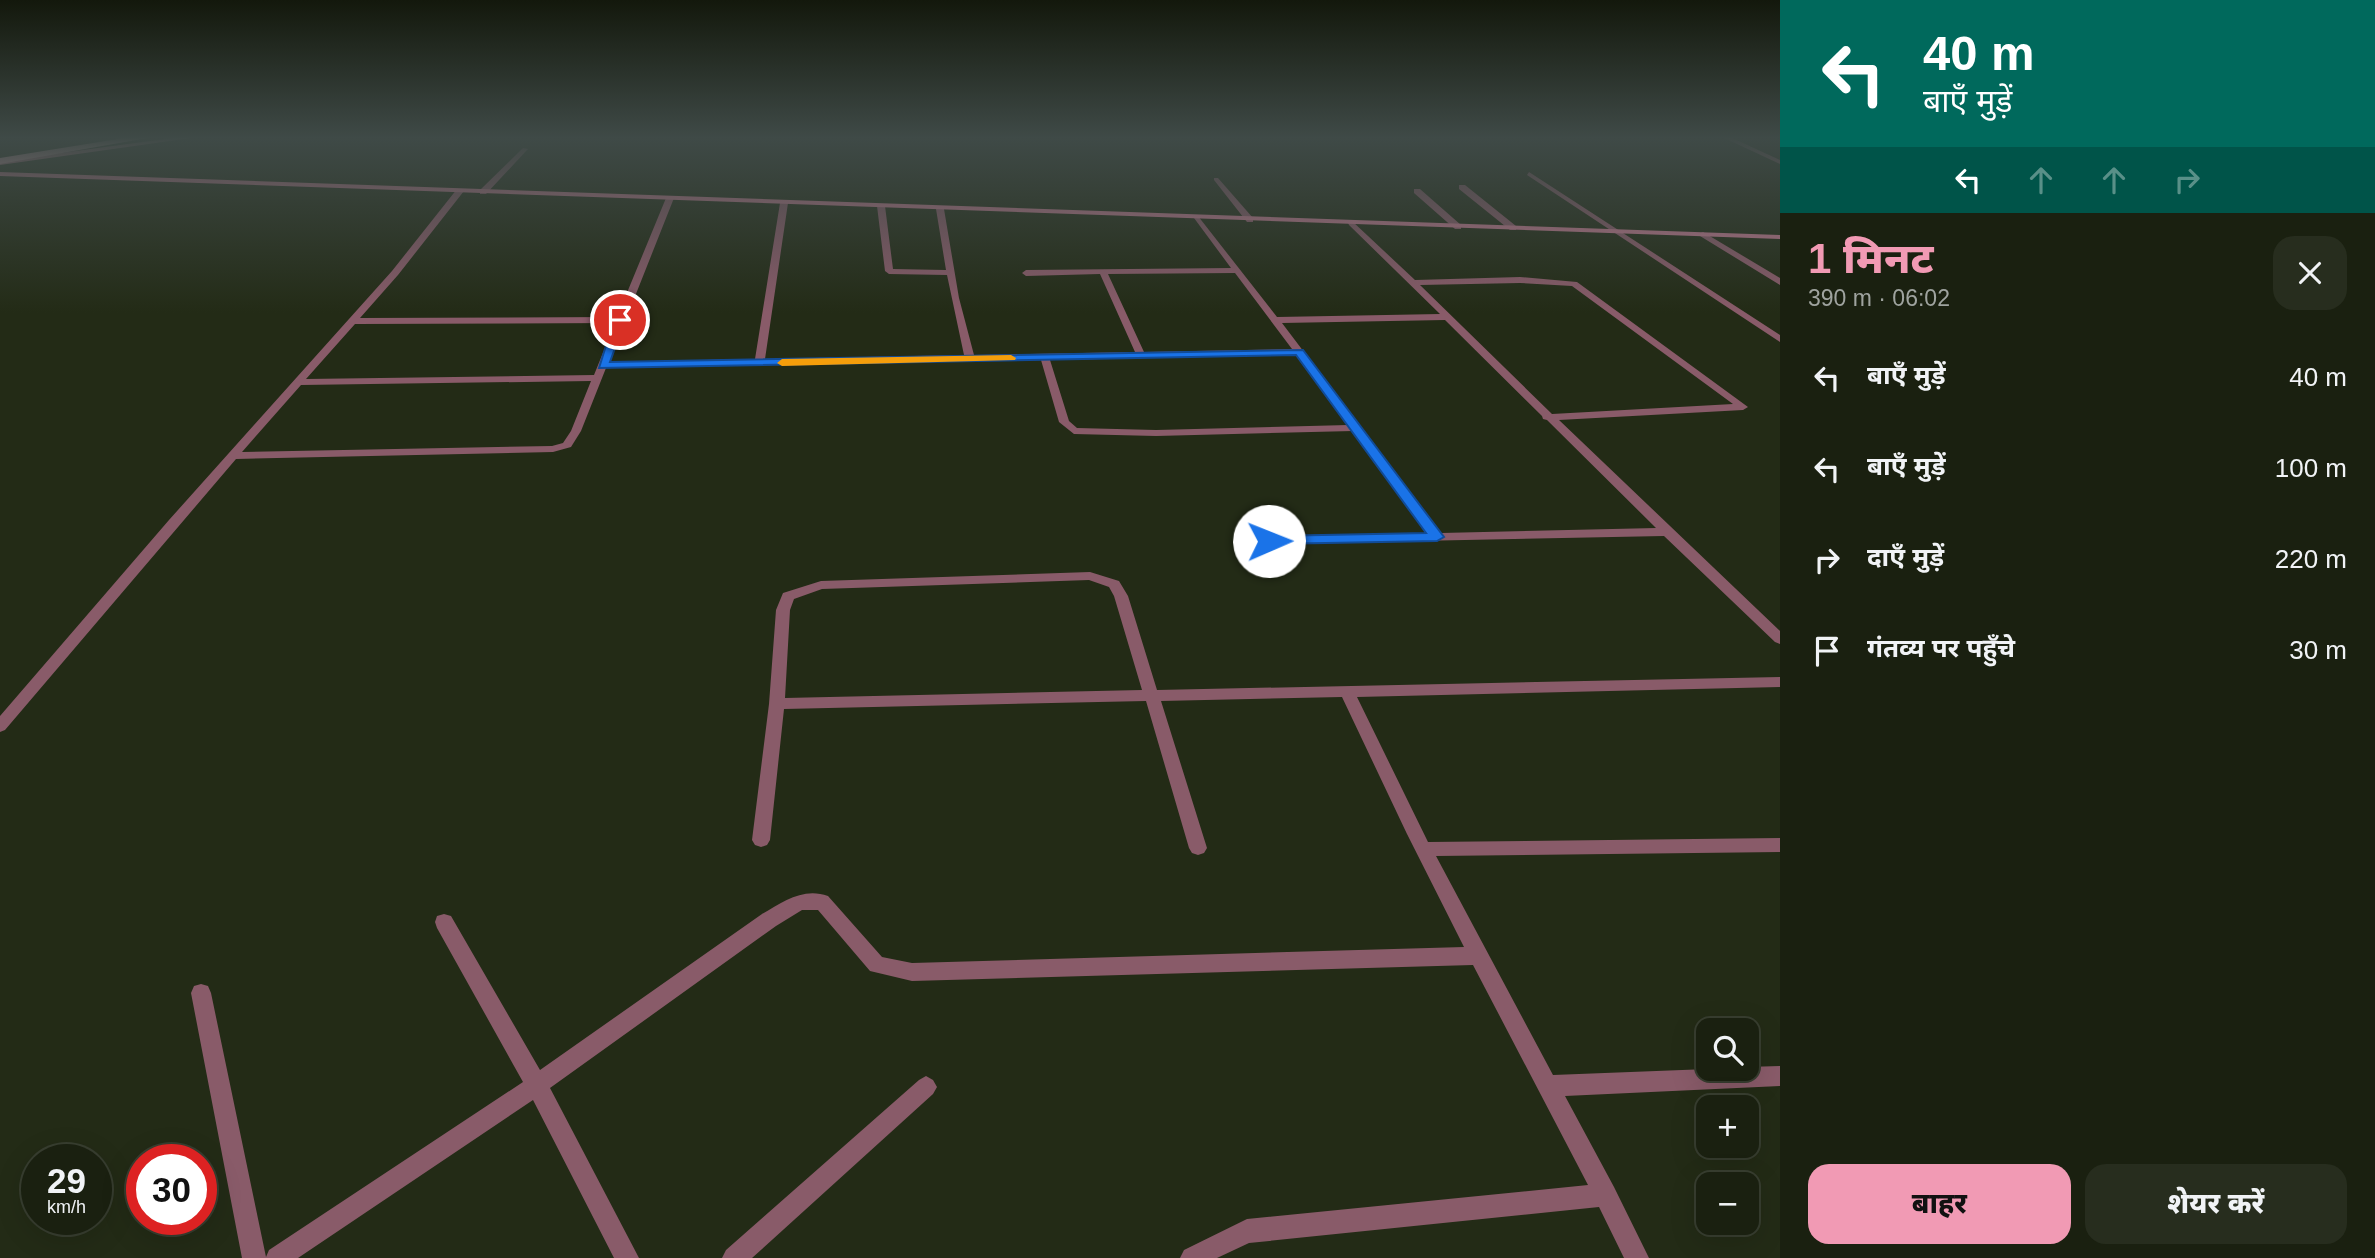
<!DOCTYPE html>
<html lang="hi">
<head>
<meta charset="utf-8">
<style>
  body { margin:0; font-family:Arial,"Noto Sans Devanagari",sans-serif; background:#272d1e; color:#f1f3f6; height:100vh; display:flex; flex-direction:column; font-size:26px; white-space:nowrap }
  * { box-sizing:border-box; margin:0 }
  p { font-size:23px; color:#9fa39f }
  .icon { flex:none; width:38px; height:38px; fill:none; stroke:currentColor; stroke-width:2; stroke-linecap:round; stroke-linejoin:round }
  .map { position:relative; flex:1; overflow:hidden }
  .panel { display:flex; flex-direction:column; background:#1a2010; width:595px }
  .panel>* { flex:none }
  .top-card { background:#00695c; color:#fff; overflow:hidden }
  .fabs { position:absolute; left:1696px; top:1018px; display:grid; gap:14px }
  .fabs a { display:grid; place-items:center; width:63px; height:63px; border-radius:14px; background:#1a2010; box-shadow:0 7px 28px #0002,0 0 0 2px #383e30; font-size:35px }
  .speed { position:absolute; left:21px; top:1144px; display:flex; gap:14px; font-size:35px; font-weight:700; text-align:center }
  .speed>* { display:grid; place-content:center; width:91px; height:91px; border-radius:50%; background:#1a2010; box-shadow:0 7px 28px #0002,0 0 0 2px #383e30; line-height:1 }
  .speed small { font-size:18px; font-weight:400 }
  .speed .limit { border:10px solid #d22; background:#fff; color:#111 }
  .pin { position:absolute; display:grid; place-items:center; width:60px; height:60px; color:#fff; margin:-30px; border:4px solid #fff; border-radius:50%; box-shadow:0 2px 7px #0007 }
  .me { position:absolute; width:77px; margin:-38px; rotate:89deg; stroke-linejoin:round; filter:drop-shadow(0 0 5px #0008) }
  .turn { display:flex; align-items:center; gap:24px; height:147px; padding:0 28px; font-size:32px }
  .turn .icon { width:91px; height:91px; stroke-width:2.5 }
  .turn b { display:block; font-size:49px; line-height:60px }
  .lanes { display:flex; align-items:center; height:66px; padding:0 28px; background:#0003; justify-content:center; gap:35px; direction:ltr }
  .lanes .off { opacity:.35 }
  .round { display:grid; place-items:center; flex:none; width:74px; height:74px; border-radius:21px; background:#272d1e }
  .overview { display:flex; align-items:center; justify-content:space-between; height:119px; padding:0 28px }
  h1 { font-size:42px; font-weight:800; line-height:52px; color:#f19ab4 }
  .action { display:flex; gap:14px; margin-top:auto; padding:14px 28px }
  .action a { flex:1; height:80px; border-radius:21px; background:#f19ab4; color:#111; font-size:28px; font-weight:800; line-height:80px; text-align:center }
  .action a+a { background:#272d1e; color:#f1f3f6 }
  ul { padding:0; list-style:none }
  li { display:flex; align-items:center; gap:21px; height:91px; padding:0 28px }
  li div { flex:1 }
  li b { display:block; font-size:26px }
  li em { font-style:normal }
  main { display:flex; flex:1; min-height:0 }
  .map>svg:first-child { display:block }
  .lines { fill:none; stroke-linecap:round; stroke-linejoin:round }
  .lane { fill:#895b69; fill-rule:evenodd }
  .street { fill:#895b69; fill-rule:evenodd }
  .secondary { fill:#c0788e; fill-rule:evenodd }
  .highway { fill:#f7b2c6; fill-rule:evenodd }
  .route { fill:#1a73e8; stroke:#114b97; stroke-width:2 }
  .slow { fill:#f59e0b }
</style>
</head>
<body>
<main>
<div class="map">
<svg width="1780" height="1258" viewBox="0 0 1780 1258">
  <rect width="100%" height="100%" fill="#232b16"/>
  <g class="lines">
    <!-- lane -->
    <path class="lane" d="M523,148L528,149L486,194H480V190Z
      M1214,178H1218L1253,218V222H1247L1214,180Z"/>
    <!-- street -->
    <path class="street" d="M1722,137H1730L1780,160V164Z
      M1529,172L1780,335V342L1527,175Z
      M1459,185H1465L1516,226V230H1510L1459,189Z
      M457,189L464,191L398,275L360,318L617,317L666,198L670,196L674,198L609,362L755,359L780,203L784,201L788,203L765,359L964,355L947,275L889,274L885,271L877,206L881,204L885,206L893,269L946,270L936,209L940,207L944,209L959,298L974,355L1135,352L1100,274L1026,276L1022,273L1026,270L1231,268L1194,218L1198,216L1277,317L1440,314L1349,225L1348,223L1352,221L1415,280L1520,277L1577,282L1748,407L1743,410L1559,420L1780,631V644L1775,642L1664,536L1265,544L1263,541L1269,537L1428,534L1353,431L1156,436L1074,434L1059,422L1041,360L606,368L581,431L571,447L553,452L236,459L5,730L0,732V716L169,520L392,271ZM1235,273L1292,349L1144,352L1108,274ZM1520,283L1572,286L1733,404L1552,414L1420,285ZM1445,320L1542,416L1543,419L1547,420L1656,528L1441,533L1282,323ZM615,323L594,375L306,379L355,324ZM1296,355L1348,425L1156,430L1077,428L1069,421L1050,360ZM591,381L571,431L563,443L552,446L242,452L301,385Z
      M1414,189H1420L1461,225V229H1455L1414,193Z
      M1703,232L1780,278V285L1700,236L1699,234Z
      M1090,572L1119,581L1128,596L1157,690L1780,677V687L1357,697L1428,842L1780,838V852L1436,856L1553,1075L1708,1069H1746V1067L1780,1066V1086L1565,1096L1614,1187L1649,1258H1624L1599,1207L1249,1243L1217,1258H1180L1184,1250L1247,1219L1588,1185L1473,965L912,981L870,971L818,910H802L776,926L550,1088L639,1258H614L533,1100L298,1258H242L191,993L194,986L201,984L208,986L211,993L266,1257L269,1250L523,1082L437,928L435,922L437,916L444,914L451,916L540,1070L762,914C783,902 803,887 828,896L882,957L912,963L1464,947L1407,834L1342,697L1161,701L1207,848L1204,853L1198,855L1192,853L1189,848L1146,701L784,709L770,840L767,845L761,847L755,845L752,840L769,704L776,610L783,593L821,581ZM1089,580L1109,587L1114,596L1142,690L785,698L790,610L794,599L822,589Z
      M926,1076L933,1080L937,1087L933,1094L752,1258H722L726,1250L919,1080Z"/>
    <!-- secondary -->
    <path class="secondary" d="M180,137H198L0,165V161Z
      M0,172L1780,235V239L0,176Z"/>
    <!-- highway -->
    <path class="highway" d="M130,137H153L0,164V158Z"/>
  </g>
  <!-- sky -->
  <linearGradient id="sky" x2="0" y2="1"><stop stop-color="#13180c"/><stop offset="0.44" stop-color="#3f4a47"/><stop offset="1" stop-color="#3f4a47" stop-opacity="0"/></linearGradient>
  <rect width="1780" height="313" fill="url(#sky)"/>
  <!-- route -->
  <path class="route" d="M620,317L625,320L610,362L1303,350L1444,537L1437,541L1264,544L1262,541L1269,536L1426,533L1296,355L599,368L614,320Z"/>
  <!-- slow -->
  <path class="slow" d="M1011,355L1016,358L1015,360L782,366L777,363L782,359Z"/>
</svg>
<div class="fabs">
<a><svg class="icon" aria-label="search" viewBox="0 0 24 24"><circle cx="10" cy="10" r="6"/><path d="M15 15l6 6"/></svg></a>
<a>+</a>
<a>−</a>
</div>
<div class="speed"><div>29<small>km/h</small></div><div class="limit">30</div></div>
<div class="pin" style="left:620px;top:320px;background:#d93025"><svg class="icon" aria-label="arrive" viewBox="0 0 24 24"><path d="M6 21V4h12l-3 4 3 4H6"/></svg></div>
<svg class="me" style="left:1269px;top:541px" viewBox="-20 -20 40 40"><circle r="19" fill="#fff"/><path d="M0-13L10 11 0 6-10 11z" fill="#1a73e8"/></svg>
</div>
<section class="panel">
<div class="top-card">
<div class="turn"><svg class="icon" aria-label="left" viewBox="0 0 24 24"><path d="M17 20v-9H6M10 6l-5 5 5 5"/></svg><div><b>40 m</b>बाएँ मुड़ें</div></div>
<div class="lanes"><svg class="icon" aria-label="left" viewBox="0 0 24 24"><path d="M17 20v-9H6M10 6l-5 5 5 5"/></svg><svg class="icon off" aria-label="ahead" viewBox="0 0 24 24"><path d="M12 20V5M6 11l6-6 6 6"/></svg><svg class="icon off" aria-label="ahead" viewBox="0 0 24 24"><path d="M12 20V5M6 11l6-6 6 6"/></svg><svg class="icon off" aria-label="right" viewBox="0 0 24 24"><path d="M7 20v-9h11M14 6l5 5-5 5"/></svg></div>
</div>
<div class="overview"><div><h1>1 मिनट</h1><p>390 m · 06:02</p></div><a class="round"><svg class="icon" aria-label="close" viewBox="0 0 24 24"><path d="M6 6l12 12M18 6L6 18"/></svg></a></div>
<ul>
<li><svg class="icon" aria-label="left" viewBox="0 0 24 24"><path d="M17 20v-9H6M10 6l-5 5 5 5"/></svg><div><b>बाएँ मुड़ें</b></div><em>40 m</em></li>
<li><svg class="icon" aria-label="left" viewBox="0 0 24 24"><path d="M17 20v-9H6M10 6l-5 5 5 5"/></svg><div><b>बाएँ मुड़ें</b></div><em>100 m</em></li>
<li><svg class="icon" aria-label="right" viewBox="0 0 24 24"><path d="M7 20v-9h11M14 6l5 5-5 5"/></svg><div><b>दाएँ मुड़ें</b></div><em>220 m</em></li>
<li><svg class="icon" aria-label="arrive" viewBox="0 0 24 24"><path d="M6 21V4h12l-3 4 3 4H6"/></svg><div><b>गंतव्य पर पहुँचे</b></div><em>30 m</em></li>
</ul>
<div class="action"><a>बाहर</a><a>शेयर करें</a></div>
</section>
</main>
</body>
</html>
